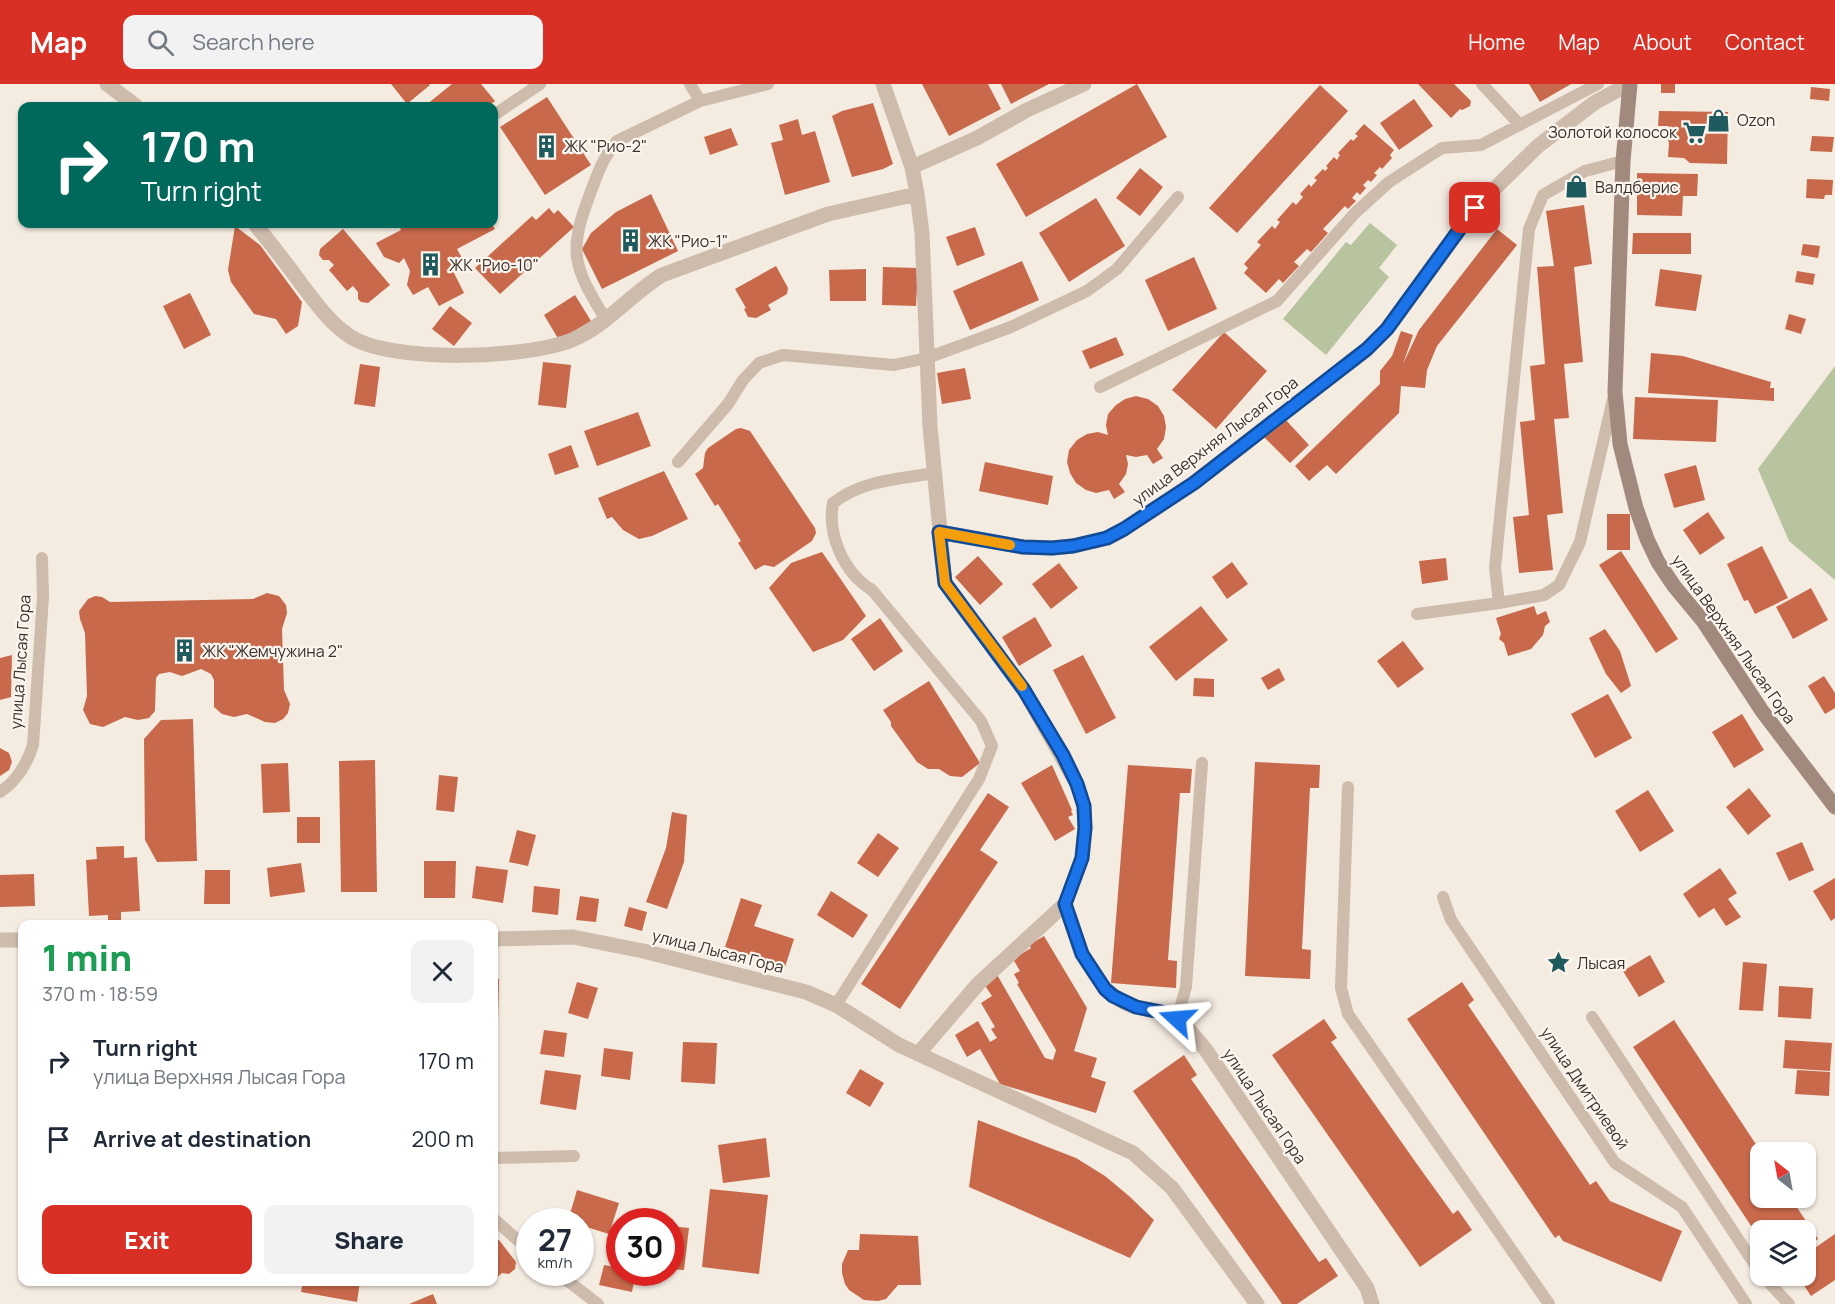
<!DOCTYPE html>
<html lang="en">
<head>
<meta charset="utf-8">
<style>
  body { margin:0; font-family:Manrope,sans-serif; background:#f2f2f3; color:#1f2937; height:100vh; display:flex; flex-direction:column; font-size:22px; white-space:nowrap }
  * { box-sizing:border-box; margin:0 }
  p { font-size:20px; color:#747a83 }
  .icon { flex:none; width:33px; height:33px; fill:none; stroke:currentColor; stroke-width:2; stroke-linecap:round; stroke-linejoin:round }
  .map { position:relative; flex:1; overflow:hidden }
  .side { position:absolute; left:18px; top:836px; width:480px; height:366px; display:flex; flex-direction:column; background:#fff; border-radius:12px; box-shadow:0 2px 4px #0004 }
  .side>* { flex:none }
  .banner { position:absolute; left:18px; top:18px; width:480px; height:126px; border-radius:12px; box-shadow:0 2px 4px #0004; background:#00695c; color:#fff; overflow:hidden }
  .needle { width:39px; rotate:329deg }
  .buttons { position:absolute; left:1750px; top:1058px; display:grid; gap:12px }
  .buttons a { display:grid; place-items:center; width:66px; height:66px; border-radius:12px; background:#fff; box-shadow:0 2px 4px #0004; font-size:30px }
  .speed { position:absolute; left:516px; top:1124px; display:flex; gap:12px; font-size:30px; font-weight:700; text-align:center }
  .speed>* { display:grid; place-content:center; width:78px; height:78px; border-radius:50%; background:#fff; box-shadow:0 2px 4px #0004; line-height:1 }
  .speed small { font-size:15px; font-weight:400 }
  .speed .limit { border:9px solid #d22; background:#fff; color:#111 }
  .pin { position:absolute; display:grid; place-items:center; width:51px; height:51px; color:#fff; margin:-26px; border-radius:12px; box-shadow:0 3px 9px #0006 }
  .me { position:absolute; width:66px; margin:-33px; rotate:289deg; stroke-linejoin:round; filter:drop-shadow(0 0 4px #0008) }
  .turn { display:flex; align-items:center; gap:21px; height:126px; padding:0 24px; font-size:27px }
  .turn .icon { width:78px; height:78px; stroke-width:2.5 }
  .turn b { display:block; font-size:42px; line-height:51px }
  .round { display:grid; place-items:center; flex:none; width:63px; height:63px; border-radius:12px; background:#f2f2f3 }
  .headline { display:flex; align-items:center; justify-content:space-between; height:102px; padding:0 24px }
  h1 { font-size:36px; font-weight:800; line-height:45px; color:#1e9e55 }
  .action { display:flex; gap:12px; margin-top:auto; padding:12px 24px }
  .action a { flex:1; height:69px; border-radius:12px; background:#d93025; color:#fff; font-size:24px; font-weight:800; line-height:69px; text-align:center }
  .action a+a { background:#f2f2f3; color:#1f2937 }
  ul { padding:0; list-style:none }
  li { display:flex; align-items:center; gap:18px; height:78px; padding:0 24px }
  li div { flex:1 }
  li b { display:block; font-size:22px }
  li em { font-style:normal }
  header { display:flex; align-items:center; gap:36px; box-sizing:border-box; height:84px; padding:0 30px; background:#d93025; color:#fff }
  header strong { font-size:28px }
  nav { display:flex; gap:33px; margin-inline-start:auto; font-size:21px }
  .search { width:420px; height:54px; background:#f2f2f3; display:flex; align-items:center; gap:15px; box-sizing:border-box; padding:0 21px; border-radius:12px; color:#747a83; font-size:22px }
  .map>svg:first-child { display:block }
  .green { fill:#b8c4a0 }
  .building { fill:#c8694b }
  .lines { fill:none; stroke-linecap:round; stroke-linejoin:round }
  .lane { stroke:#cdbbac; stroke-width:12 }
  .street { stroke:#cdbbac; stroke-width:15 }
  .secondary { stroke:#a18a7d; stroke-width:15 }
  .route-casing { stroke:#114b97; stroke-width:15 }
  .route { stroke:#1a73e8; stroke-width:10 }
  .slow { stroke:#f59e0b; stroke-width:10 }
  .labels { text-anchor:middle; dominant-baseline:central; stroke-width:4.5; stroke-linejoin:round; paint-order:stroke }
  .poi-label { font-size:16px; fill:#3b302b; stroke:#fbf5ee; text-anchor:start }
  .street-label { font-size:16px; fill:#3b302b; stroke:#fbf5ee }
</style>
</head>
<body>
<header>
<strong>Map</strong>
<div class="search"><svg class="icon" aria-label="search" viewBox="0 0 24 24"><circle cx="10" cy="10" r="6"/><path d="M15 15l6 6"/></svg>Search here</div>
<nav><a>Home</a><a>Map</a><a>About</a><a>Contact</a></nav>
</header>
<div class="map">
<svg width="1835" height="1220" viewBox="0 0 1835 1220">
  <rect width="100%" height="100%" fill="#f4ebe1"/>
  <!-- green -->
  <path class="green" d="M1370,139L1397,161L1379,184L1389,193L1326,271L1283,235L1346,158L1351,161Z
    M1835,282V496L1789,457L1758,385Z"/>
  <!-- building -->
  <path class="building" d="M391,0H429L430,1L407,20Z
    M452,0H481L495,17L489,22H428L426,21Z
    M922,0H988L1001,25L949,52Z
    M1001,0H1049L1011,20Z
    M1137,0L1167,53L1026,133L996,80Z
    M1418,0H1454L1471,17L1470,22L1462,26L1460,25L1451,34Z
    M1529,0H1571L1540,18Z
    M1661,0H1675V9H1661Z
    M1320,1L1348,27L1237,149L1209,124Z
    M1811,3L1830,5L1829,17L1810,15Z
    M547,13L591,81L545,111L500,43Z
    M1414,15L1433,42L1399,66L1380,39Z
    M873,19L893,80L883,85L852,93L832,32L842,27Z
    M1659,27L1728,28L1727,80L1690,79L1684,74L1668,73L1669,59L1666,49L1669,42H1658Z
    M798,35L802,51L815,47L830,98L785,111L771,59L783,56L779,41Z
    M1364,40L1394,66L1390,71L1392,74L1382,85L1380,83L1374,89L1377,91L1371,98L1368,96L1363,101L1366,104L1360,111L1357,108L1352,114L1356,117L1348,125L1345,122L1323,145L1328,149L1311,168L1307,165L1294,178L1299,182L1283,199L1279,195L1266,209L1244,189L1248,184L1244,180L1261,161L1257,158L1272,142L1275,145L1280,138L1277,136L1293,118L1296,121L1303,113L1300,110L1309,100L1311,103L1317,96L1314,94L1323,85L1325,87L1328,84L1326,82L1334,73L1337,76L1340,71L1338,69L1351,55L1353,57L1358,52L1355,50Z
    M731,44L738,61L710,71L704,53Z
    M1812,52L1834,53L1832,68L1810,67Z
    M1140,84L1163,103L1140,132L1116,114Z
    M1637,89L1698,90L1697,112H1683L1682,132L1637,131Z
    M1807,95L1833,96L1832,111H1825L1824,115L1806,114Z
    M651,110L678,167L602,205L582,165L591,149L616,128Z
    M1096,114L1125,162L1069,198L1039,149Z
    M1584,121L1592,180L1574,183L1583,278L1564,280L1569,334L1554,335L1563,429L1547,431L1553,486L1519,489L1513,433L1529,431L1520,338L1535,336L1530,282L1545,280L1537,183L1554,182L1546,127Z
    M549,124L554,130L558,126L574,143L500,210L475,184L532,132L536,136Z
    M398,140H492L495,145L457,165L463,176L451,183L464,209L439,222L428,203L413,211L407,201L410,187L404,174L399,179L384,173L376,159L401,146Z
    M235,142L260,161L302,218L298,242L286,250L276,235L254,230L231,198L228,186Z
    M975,143L985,171L957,182L946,153Z
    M343,145L390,201L368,219L361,218L358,215V208L353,202L347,207L329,186L334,181L329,176H323L319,171L320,165Z
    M1497,145L1517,161L1437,262L1427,286L1425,304L1401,302L1399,329L1336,390L1327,381L1309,397L1295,382L1380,300V287L1392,272L1401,247L1413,251L1403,280L1419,246Z
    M1633,149H1691V170H1632Z
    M1803,160L1820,162L1818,174L1801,171Z
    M1194,173L1217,225L1168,247L1145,196Z
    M1022,177L1039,216L970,246L953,207Z
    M776,182L788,204L787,210L768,221L771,226L756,234L748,233L744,225L746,224L735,205Z
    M883,183L918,184L916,222L882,221Z
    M866,185V217H830L829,186Z
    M1660,185L1702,191L1696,227L1655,222Z
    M1797,187L1815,190L1813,201L1795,198Z
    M190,209L211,251L184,265L163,222Z
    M575,211L591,237L559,256L544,231Z
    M450,222L472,239L454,262L432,245Z
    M1789,230L1806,235L1801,250L1785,245Z
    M1224,248L1267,287L1216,345L1172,306Z
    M1116,253L1124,271L1090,285L1082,267Z
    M1651,269L1683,272L1771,298L1770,304H1774V317L1648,309Z
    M543,278L571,281L566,324L538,321Z
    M360,280L380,283L375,323L354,320Z
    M965,284L971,315L942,320L937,289Z
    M1136,312L1148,315L1158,322L1164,332L1166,343L1164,355L1157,365L1163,374L1153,380L1147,371L1136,373L1126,371L1128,380L1126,390L1119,400L1125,408L1114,415L1109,406L1096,409L1086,406L1076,399L1070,389L1067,378L1069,366L1077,356L1087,350L1098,348L1108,351L1106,341L1108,330L1116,321L1125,315Z
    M1635,313L1718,316L1716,358L1633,355Z
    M638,328L651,362L597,382L584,347Z
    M1284,334L1309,361L1290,379L1264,353Z
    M741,344L750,347L815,444L816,449L812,457L774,483L764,481L755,486L738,459L741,457L718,420L715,422L695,390L703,384L705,369L708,364L736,345Z
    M571,361L579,383L555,391L548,370Z
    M985,378L1053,392L1048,421L979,407Z
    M1696,381L1705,416L1674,424L1664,390Z
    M664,387L688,435L652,452L639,455L623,446L612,433L607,435L598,414Z
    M1708,428L1725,454L1700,471L1683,446Z
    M1607,430H1630V466H1607Z
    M1762,462L1788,514L1755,530L1748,516L1744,517L1727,480Z
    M1621,467L1678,555L1656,569L1599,481Z
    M822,468L866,532L843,556L813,568L769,504L791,479Z
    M978,472L1003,500L980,521L955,493Z
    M1446,474L1448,496L1422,500L1419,477Z
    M1232,478L1248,500L1227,515L1212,493Z
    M1059,479L1078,504L1051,525L1032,500Z
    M1811,504L1828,536L1793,555L1776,523Z
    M267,509L279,512L286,521L287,529L282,545L284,606L290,620L288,629L283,635L275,639L265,638L247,630L234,633L222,630L214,623V596L211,590L201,585L182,592L170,588L159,590L156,594L155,627L149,634L138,636L125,633L103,643L90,640L83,626L87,612L85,549L80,535L79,527L88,515L95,512L102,513L110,518L253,515Z
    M1201,522L1228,556L1176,597L1149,563Z
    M1534,522L1537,531L1546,527L1550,538L1545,542L1543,551L1531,565L1508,572L1504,559L1499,555L1501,550L1496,534Z
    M1035,533L1052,562L1019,582L1002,553Z
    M880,534L903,567L874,587L851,555Z
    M1605,545L1620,567L1631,602L1621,609L1606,590L1589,554Z
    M1403,557L1424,585L1398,604L1377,577Z
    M12,571L11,613L0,616V574Z
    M1083,571L1116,634L1086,650L1053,586Z
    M1279,584L1285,596L1268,606L1261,594Z
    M1824,592L1835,609V624L1825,630L1808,602Z
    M1194,594L1214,595V613L1193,612Z
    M929,597L980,679L962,693L950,692L939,685H928L917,678L891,642V638L883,626Z
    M1608,610L1632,654L1595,674L1571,630Z
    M1742,630L1764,666L1734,684L1712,648Z
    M193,635L197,777L157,778L145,756L144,655L161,636Z
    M0,664L9,669L12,678L9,686L0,692Z
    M375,676L377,808H341L339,677Z
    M1255,678L1320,681L1319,704H1310L1302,865L1311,866L1310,895L1245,892Z
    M288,679L290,728L263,729L261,680Z
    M1052,681L1072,726L1071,727L1073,731L1068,733L1075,745L1055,757L1021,699Z
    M1128,681L1192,685L1190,709H1180L1176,767L1168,876L1177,877L1176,904L1111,899Z
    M439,691L458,693L454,728L436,726Z
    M1749,704L1771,732L1748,751L1726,723Z
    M1648,706L1674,747L1640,768L1615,727Z
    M988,709L1009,723L980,766L998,778L900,925L861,900Z
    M672,728L687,731L684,778L667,825L646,818L666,764Z
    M297,733H320V759H297Z
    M517,746L536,751L528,782L509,778Z
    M878,749L899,764L878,793L857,779Z
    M1802,758L1814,786L1789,797L1776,769Z
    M124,762V774L137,773L140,827L121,828V836H108V831L89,832L86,776L97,775L96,763Z
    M424,777H456L455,814H424Z
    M301,779L305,808L270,813L267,784Z
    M476,782L508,786L503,819L472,814Z
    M1720,784L1737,809L1728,815L1741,833L1726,842L1714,824L1699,834L1683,810Z
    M205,786H230V820H204Z
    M34,790L35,822L0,823V791Z
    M1835,794V834L1831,837L1813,807Z
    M534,802L560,805L558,831L532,828Z
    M831,807L868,831L853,854L817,831Z
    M580,812L599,815L596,838L576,836Z
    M741,814L762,821L754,842L794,855L785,883L725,863Z
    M629,823L647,828L642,847L624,842Z
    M1044,852L1087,924L1074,967L1097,974L1091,993L1106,998L1096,1029L1000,1000L980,965L967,973L955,951L978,937L990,958L997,954L991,945L995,943L981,919L992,912L982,897L996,889L1045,974L1053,976L1056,966L1017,900L1019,899L1014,890L1020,887L1013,875L1031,864L1029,861Z
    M1650,871L1665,898L1639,913L1623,887Z
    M1743,878L1767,880L1763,927L1739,926Z
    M494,895H499L498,937H494Z
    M577,898L598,904L588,935L568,929Z
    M1462,898L1474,916L1468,921L1590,1101L1596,1097L1610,1117L1682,1147L1661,1198L1563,1157L1559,1151L1555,1154L1407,935Z
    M1779,902L1813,904L1811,935L1778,933Z
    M1324,935L1337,954L1331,958L1419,1083L1453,1130L1458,1126L1472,1146L1420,1183L1272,971Z
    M1674,936L1761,1068V1113H1790L1818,1155L1806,1163V1146H1761V1157L1633,963Z
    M544,946L567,949L564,973L540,970Z
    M1785,956L1832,959L1830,987L1783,984Z
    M683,958L717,959L715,1000L681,998Z
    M604,964L633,968L630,996L601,992Z
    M1184,971L1197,991L1191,995L1196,1002L1319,1178L1326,1174L1338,1192L1297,1220H1282L1133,1007Z
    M860,985L884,999L870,1023L846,1009Z
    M545,986L581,991L576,1026L540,1020Z
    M1797,986L1830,988L1829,1012L1795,1010Z
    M978,1036L1076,1074L1105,1092L1129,1112L1154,1136L1130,1174L969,1103Z
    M766,1054L770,1093L723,1099L718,1061Z
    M710,1105L768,1111L759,1190L702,1183Z
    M577,1106L619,1119L609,1150L580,1141V1137H568Z
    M670,1142L689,1144L684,1186L670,1185Z
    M860,1150L918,1152L921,1201H898L886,1215L878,1217L864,1216L849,1206L845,1200L842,1189V1180L848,1166H859Z
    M1835,1150V1196L1811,1212L1797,1191H1806V1170Z
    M494,1155L499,1156L516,1178L515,1185L509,1190L502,1189L494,1196Z
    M604,1181L620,1184V1188H636L632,1208L599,1201Z
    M303,1197H360L357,1218L301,1208Z
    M433,1210L437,1220H409Z"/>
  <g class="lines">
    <!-- lane -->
    <path class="lane" d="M690,0L700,17
      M1482,0L1520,41
      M494,31L540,0
      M606,236C574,183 567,170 590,110C597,91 603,73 617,57L700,17L768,0
      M1100,303L1277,217L1355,129L1389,98L1442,64L1481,61L1598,0
      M678,378L728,320L743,296L759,279L783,271L894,281L927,274L1011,243L1087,207L1117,185L1178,113
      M1499,519L1495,484L1529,145L1543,111L1585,87L1623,77
      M1417,530L1499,519L1544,511L1559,501L1580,458L1613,315
      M1348,703L1341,904L1348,930L1549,1220
      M0,708C17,697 27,680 33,661L43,513L42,474
      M1443,813L1451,836L1615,1079L1682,1123L1746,1220
      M836,921L979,695L992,662L981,637L872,506C844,489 827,451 833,419C862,396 899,395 935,389
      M1592,933L1761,1190
      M1177,935L1186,903L1202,679
      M494,1074L574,1072
      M494,1135L530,1167
      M556,1188L598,1220
      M1762,1191L1789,1220"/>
    <!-- street -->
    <path class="street" d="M107,0L136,22
      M883,0L912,83L917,110L922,149L930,342L945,499L1024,606L1077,700L1084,722L1085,744L1082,774L1065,820L1082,870L1105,905L1123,918L1136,923L1161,928L1177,935L1186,942L1206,966L1367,1204L1372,1220
      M912,83L977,54L1027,26L1084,0
      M255,140C271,160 287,180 302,201C316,219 329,238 348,251C387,280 530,275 574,255C608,240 631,210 662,191L828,130L917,110
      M939,448L1023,463L1052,464L1073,462L1107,454L1124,445L1194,399L1367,265L1387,245L1475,124L1538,62L1594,19L1629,0
      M494,855L573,853L643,867L806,908L836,921L899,961L1133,1069L1172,1104L1257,1220
      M0,856H22
      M918,970L978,900L1065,820"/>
    <!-- secondary -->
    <path class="secondary" d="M1630,0L1623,77L1615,308L1620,360L1636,424L1647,455L1658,478L1674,502L1703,537L1762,627L1835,723"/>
  </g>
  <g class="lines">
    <defs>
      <path id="route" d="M1177,935L1161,928L1136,923L1113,912L1105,905L1082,870L1065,820L1082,774L1085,744L1084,722L1077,700L1063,671L1024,606L945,499L939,448L1023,463L1052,464L1073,462L1107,454L1124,445L1194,399L1367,265L1387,245L1475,124"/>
    </defs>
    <!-- route casing -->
    <use href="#route" class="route-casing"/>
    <!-- route -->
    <use href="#route" class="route"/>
    <!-- slow -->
    <path class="slow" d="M1010,461L939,448L945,499L1022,602"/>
  </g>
  <!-- icons -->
  <defs>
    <symbol id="shop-bare" viewBox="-9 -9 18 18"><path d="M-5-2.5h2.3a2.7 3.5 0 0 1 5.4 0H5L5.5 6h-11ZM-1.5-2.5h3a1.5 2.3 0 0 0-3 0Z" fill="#1f5a5e" stroke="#fbf5ee" stroke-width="2.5" paint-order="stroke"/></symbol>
    <symbol id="supermarket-bare" viewBox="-9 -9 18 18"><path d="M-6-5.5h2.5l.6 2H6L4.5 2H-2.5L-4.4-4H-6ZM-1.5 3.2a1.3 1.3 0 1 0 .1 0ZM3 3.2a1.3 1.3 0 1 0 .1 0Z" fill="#1f5a5e" stroke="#fbf5ee" stroke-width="2.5" paint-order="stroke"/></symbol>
    <symbol id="building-bare" viewBox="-9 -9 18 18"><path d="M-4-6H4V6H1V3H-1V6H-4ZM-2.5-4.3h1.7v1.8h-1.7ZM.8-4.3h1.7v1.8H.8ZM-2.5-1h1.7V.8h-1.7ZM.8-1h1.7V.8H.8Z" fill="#1f5a5e" stroke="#fbf5ee" stroke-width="2.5" paint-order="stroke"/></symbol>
    <symbol id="sight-bare" viewBox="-9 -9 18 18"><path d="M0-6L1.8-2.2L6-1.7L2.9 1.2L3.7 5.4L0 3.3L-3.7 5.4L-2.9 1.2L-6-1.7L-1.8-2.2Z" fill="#1f5a5e" stroke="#fbf5ee" stroke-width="2.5" paint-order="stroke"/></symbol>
  </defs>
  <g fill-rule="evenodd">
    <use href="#shop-bare" x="1702" y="20" width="33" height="33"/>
    <use href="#supermarket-bare" x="1678" y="32" width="33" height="33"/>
    <use href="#building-bare" x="530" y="46" width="33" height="33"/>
    <use href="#shop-bare" x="1560" y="86" width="33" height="33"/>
    <use href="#building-bare" x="614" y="140" width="33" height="33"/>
    <use href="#building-bare" x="414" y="164" width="33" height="33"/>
    <use href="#building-bare" x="168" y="550" width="33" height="33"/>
    <use href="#sight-bare" x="1542" y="862" width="33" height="33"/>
  </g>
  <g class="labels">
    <!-- poi labels -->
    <g class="poi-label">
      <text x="1737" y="36">Ozon</text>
      <text x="1677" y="48" text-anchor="end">Золотой колосок</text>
      <text x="564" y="62">ЖК "Рио-2"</text>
      <text x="1595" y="103">Валдберис</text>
      <text x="648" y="157">ЖК "Рио-1"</text>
      <text x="449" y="181">ЖК "Рио-10"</text>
      <text x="202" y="567">ЖК "Жемчужина 2"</text>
      <text x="1577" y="879">Лысая</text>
    </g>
    <!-- street labels -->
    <g class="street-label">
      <text transform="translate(1215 357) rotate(-37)">улица Верхняя Лысая Гора</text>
      <text transform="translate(1734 555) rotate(55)">улица Верхняя Лысая Гора</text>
      <text transform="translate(20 578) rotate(-86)">улица Лысая Гора</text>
      <text transform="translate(718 867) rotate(14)">улица Лысая Гора</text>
      <text transform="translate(1585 1004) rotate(56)">улица Дмитриевой</text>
      <text transform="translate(1265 1022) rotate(56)">улица Лысая Гора</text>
    </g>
  </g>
</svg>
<div class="buttons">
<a><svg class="needle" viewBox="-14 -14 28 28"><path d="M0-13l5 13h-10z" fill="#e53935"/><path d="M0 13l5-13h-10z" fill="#747a83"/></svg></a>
<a><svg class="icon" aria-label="layers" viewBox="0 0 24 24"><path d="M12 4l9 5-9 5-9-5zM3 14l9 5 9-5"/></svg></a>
</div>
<div class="speed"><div>27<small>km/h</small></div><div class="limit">30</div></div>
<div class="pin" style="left:1475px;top:124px;background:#d93025"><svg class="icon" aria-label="arrive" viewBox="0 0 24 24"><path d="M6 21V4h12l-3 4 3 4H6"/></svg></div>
<svg class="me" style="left:1177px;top:935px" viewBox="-20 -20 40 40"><path d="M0-17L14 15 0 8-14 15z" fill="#1a73e8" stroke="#fff" stroke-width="4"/></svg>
<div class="banner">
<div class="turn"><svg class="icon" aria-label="right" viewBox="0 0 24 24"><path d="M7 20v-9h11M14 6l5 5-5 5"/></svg><div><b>170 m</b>Turn right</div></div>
</div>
<section class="side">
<div class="headline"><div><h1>1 min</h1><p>370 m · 18:59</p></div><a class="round"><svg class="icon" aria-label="close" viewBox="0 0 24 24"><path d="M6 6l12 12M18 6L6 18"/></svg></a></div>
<ul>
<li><svg class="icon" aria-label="right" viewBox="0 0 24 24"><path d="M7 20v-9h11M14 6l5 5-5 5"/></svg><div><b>Turn right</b><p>улица Верхняя Лысая Гора</p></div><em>170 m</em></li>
<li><svg class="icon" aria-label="arrive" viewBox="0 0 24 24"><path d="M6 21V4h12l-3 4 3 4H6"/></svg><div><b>Arrive at destination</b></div><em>200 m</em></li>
</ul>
<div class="action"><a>Exit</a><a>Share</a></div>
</section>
</div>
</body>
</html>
